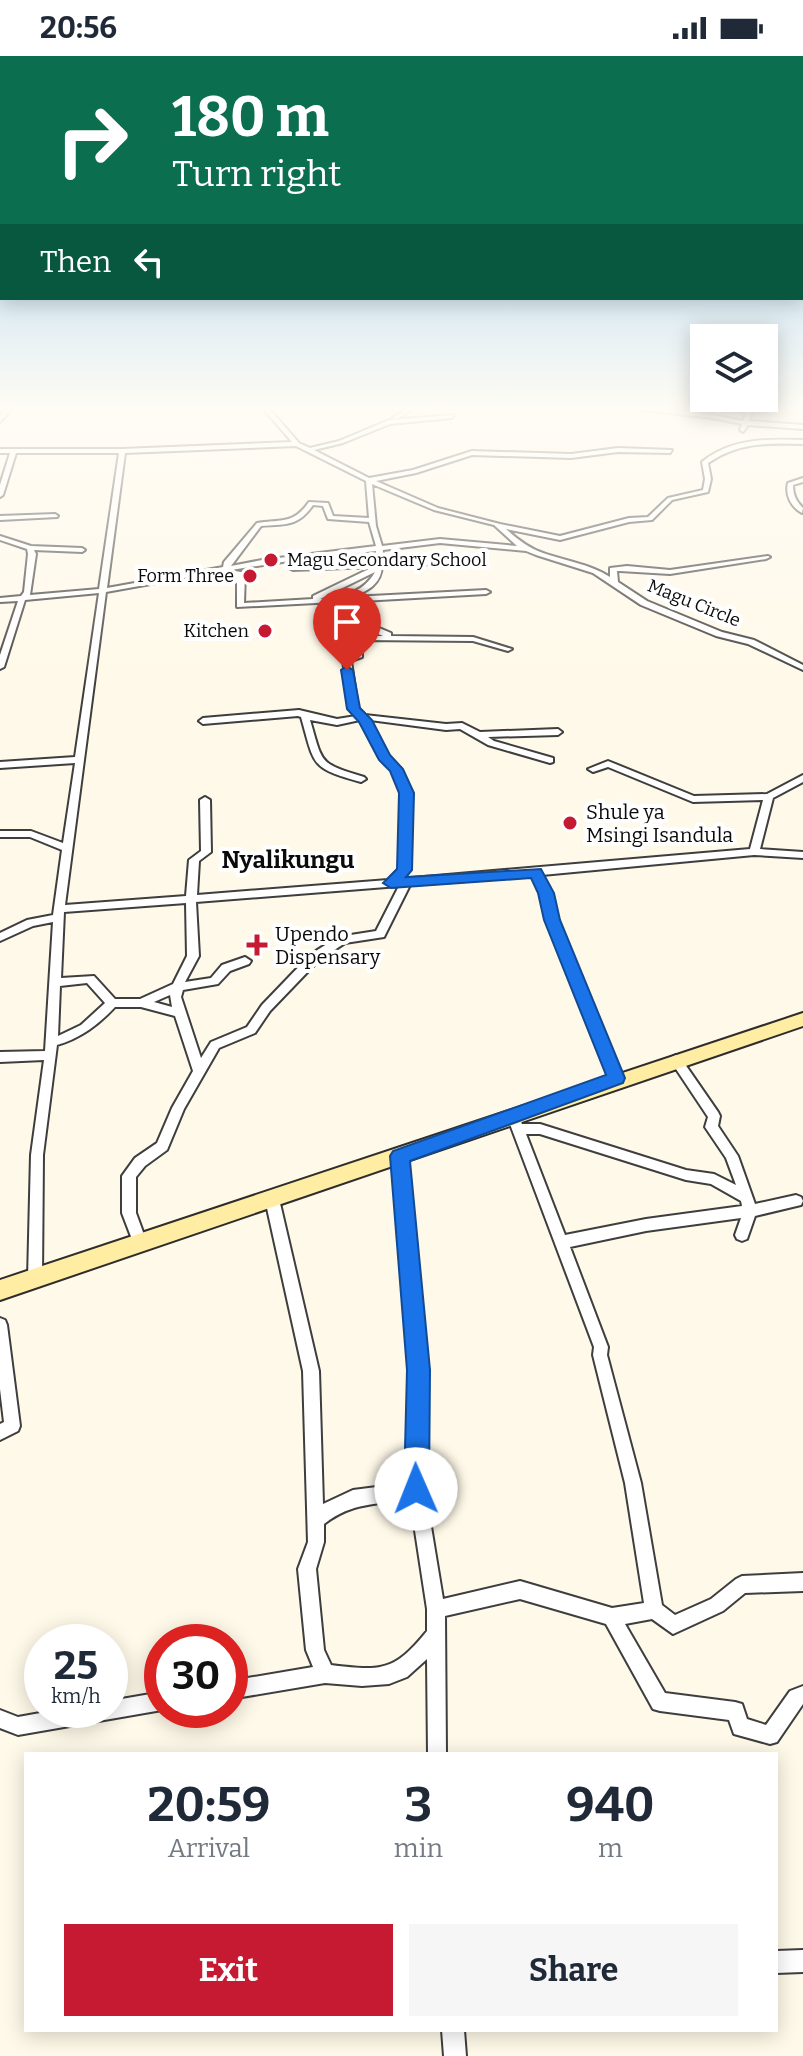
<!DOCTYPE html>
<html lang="en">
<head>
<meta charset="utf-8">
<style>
  body { margin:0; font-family:Bitter,serif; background:#f6f6f7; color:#1f2937; height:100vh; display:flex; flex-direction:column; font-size:30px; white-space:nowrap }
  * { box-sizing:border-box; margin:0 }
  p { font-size:26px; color:#747a83 }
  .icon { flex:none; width:44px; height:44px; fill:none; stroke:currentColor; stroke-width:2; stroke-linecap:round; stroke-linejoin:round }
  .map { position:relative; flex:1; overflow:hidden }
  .panel { position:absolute; left:24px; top:1696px; width:754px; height:280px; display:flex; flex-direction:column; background:#fff; border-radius:0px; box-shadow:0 4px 20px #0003 }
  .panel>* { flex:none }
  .banner { position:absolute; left:0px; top:0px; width:804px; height:244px; box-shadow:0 4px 20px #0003; background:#0b6e4f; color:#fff; overflow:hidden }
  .buttons { position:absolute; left:690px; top:268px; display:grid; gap:16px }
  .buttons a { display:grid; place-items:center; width:88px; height:88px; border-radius:0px; background:#fff; box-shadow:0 4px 20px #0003; font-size:40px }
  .speed { position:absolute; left:24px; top:1568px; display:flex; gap:16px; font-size:40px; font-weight:700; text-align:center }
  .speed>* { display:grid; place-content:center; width:104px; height:104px; border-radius:50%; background:#fff; box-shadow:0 4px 20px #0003; line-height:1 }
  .speed small { font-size:20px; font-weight:400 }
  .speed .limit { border:12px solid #d22; background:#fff; color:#111 }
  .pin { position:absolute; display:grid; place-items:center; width:68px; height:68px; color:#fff; margin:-82px -34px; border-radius:50% 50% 50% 0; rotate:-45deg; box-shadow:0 0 8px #0007 }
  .pin .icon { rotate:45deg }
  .me { position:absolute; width:88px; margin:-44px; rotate:359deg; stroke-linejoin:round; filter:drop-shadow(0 0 6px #0008) }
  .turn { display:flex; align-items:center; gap:28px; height:168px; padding:0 40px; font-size:36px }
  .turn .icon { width:104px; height:104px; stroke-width:2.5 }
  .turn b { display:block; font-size:56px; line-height:68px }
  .then { display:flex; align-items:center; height:76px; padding:0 40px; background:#0003; gap:16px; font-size:30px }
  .eta { display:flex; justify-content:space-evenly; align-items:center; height:136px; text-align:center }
  .eta b { font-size:48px; font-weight:700; line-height:56px }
  .action { display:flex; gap:16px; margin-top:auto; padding:16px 40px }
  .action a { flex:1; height:92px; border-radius:0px; background:#c51a31; color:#fff; font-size:32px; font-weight:700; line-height:92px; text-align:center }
  .action a+a { background:#f6f6f7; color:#1f2937 }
  .status { display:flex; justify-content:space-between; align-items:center; height:56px; padding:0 40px; background:#fff; direction:ltr }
  .status svg { height:22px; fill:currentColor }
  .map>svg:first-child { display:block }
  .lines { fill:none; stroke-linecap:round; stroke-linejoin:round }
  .minor-casing { stroke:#3e3e3e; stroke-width:4 }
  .secondary-casing { stroke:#2d2d2d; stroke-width:4 }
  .minor { fill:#fff; fill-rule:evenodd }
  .secondary { fill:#ffeda4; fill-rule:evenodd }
  .route { fill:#1a73e8; stroke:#114b97; stroke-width:2 }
  .poi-dot { fill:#c51a31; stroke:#fff; stroke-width:3 }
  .labels { text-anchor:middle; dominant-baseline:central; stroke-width:8; stroke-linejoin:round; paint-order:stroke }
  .far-poi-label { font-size:18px; fill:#0b0b0b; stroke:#fff; text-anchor:end }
  .far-street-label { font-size:18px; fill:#0b0b0b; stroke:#fff }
  .poi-label { font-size:20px; fill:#0b0b0b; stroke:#fff; text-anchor:start }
  .quarter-label { font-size:24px; font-weight:bold; fill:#0b0b0b; stroke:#fff }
</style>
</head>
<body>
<div class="status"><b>20:56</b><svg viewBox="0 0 49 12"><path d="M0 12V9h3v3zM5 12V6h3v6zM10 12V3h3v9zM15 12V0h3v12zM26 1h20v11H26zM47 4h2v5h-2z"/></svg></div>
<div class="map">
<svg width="803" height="2000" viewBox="0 0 803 2000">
  <rect width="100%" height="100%" fill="#fff9e9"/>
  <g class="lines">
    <defs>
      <path id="minor" d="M9,350H15L0,366V360Z
        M261,350H267L299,387L310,392L339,385L389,364L454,359L452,362L390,368L343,387L314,394L369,422L413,414L472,395L571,398L618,392L672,394L670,397L618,396L571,402L472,399L416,417L376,425L438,452L500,468L560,480L629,462L648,461L668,442L703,434L705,423L702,406C731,382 767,383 803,384V388C768,387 738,386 708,407L711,423L708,436L672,444L652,464L629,466L560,484L506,473C517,483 528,492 543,497C566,505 590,508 610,521V512L627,510L670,514L768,500L770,501L766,503L670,518L620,515H617L618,526L647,545L722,576L754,584L803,609V614L748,588L716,580L641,549L593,517L536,499L526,495L440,487L383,494L382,506L463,503L467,505L463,507L382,510C381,529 367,535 352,541L486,534L490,536L486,538L344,546L358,563L391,577V580L473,581L512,593L508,595L473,585L362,584V601L351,605L358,652L365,659L446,668L462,667L480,676L558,673L562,676L558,679L488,681L494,685L553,702V706L550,707L488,689L460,673L446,674L370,664L388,700L401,713L411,737L409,814L401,823L750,793L763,744L693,746L608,711L593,716L588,713L608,705L694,740L767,738L803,719V726L773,742L760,793L803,796V802L754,799L542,819L551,837L557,864L622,1022L620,1025H612L610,1022L547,864L541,837L533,820L410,829L384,881L345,887L319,904L270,955L255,977L219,992L184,1053L167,1094L145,1110L136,1121V1157L147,1187L145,1191L140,1193L135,1191L122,1157V1120L135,1102L157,1087L172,1052L193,1015L175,960L141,951H115C98,969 81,982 57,989L43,1099L42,1223L40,1227L35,1229L30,1227L28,1223L31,1099L44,1004L0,1006V996L45,995L53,866L33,870L0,885V877L27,864L53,859L62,794L30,781H0V775H31L63,787L75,707L0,712V706L75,701L99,537L25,544L4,611L0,613V599L18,545L0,546V542L21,540L24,536L28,498L27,493L0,484V480L31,490L82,492L85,494L82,496L34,494L36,498L30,539L99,533L119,397H16L3,439L0,441V429L10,397H0V393H122L292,386ZM296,390L366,425L369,462L333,460L328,447L309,446C293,469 281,463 257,467L224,506L223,511L107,532L125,397ZM372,428L434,454L494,469L517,490L440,483L382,490L376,470ZM313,449L323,450L328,463L369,466L376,490L262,504L231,510L261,470C285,468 298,471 313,449ZM376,495L375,506L296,510V504ZM289,505V512L293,514L373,511L313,540V543L244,547L245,517L231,514ZM223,515L224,519H237V551L335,546L342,601L341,603L343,605L350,653L356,660L337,663L299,654L203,662L199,665L203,668L298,660L301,661C315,710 310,712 361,726L366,723L364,721C318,707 323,708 310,664L337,669L360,664L379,701L392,714L401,737L399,813L388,824L197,839L199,805L211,796L210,744L205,741L200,744L201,795L189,804L186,840L65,849L106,536ZM375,516C364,536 343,542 320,543ZM343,555L352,567L383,580H355L354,599L350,600ZM399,830L376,875L338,881L311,898L262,949L247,971L211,986L201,1002L181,941L183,934L218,928L230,915L249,908L251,905L245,901L222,909L211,922L185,926L199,900L196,846ZM186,847L187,900L173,928L140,943H115L94,920L61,922L64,856ZM87,927L105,947L81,969L58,980L60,930ZM170,939L172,951L154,946Z
        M411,350H418L397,363L392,362Z
        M613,350C657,350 701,356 743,365L746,358L735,350H742L752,357L749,365L803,369V373L748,369L743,376L740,374L742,368L712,362Z
        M803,422V426L793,429C793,439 796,445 803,452L802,457C791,451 785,439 788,427Z
        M55,458L58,460L57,461L0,464V460Z
        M676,999L680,1001L718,1056L720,1060L718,1070L738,1100L755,1148L796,1139L801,1141L803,1145L801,1149L755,1160L747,1183L742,1185L737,1183L735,1179L741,1162L646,1175L570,1191L608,1291L607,1299L641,1427L662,1549L675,1559L711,1543L736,1523L742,1520L803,1517V1535L745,1537L723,1555L673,1578L652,1563L625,1568L665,1637L735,1646L742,1648L747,1663L766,1669L790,1635L803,1630V1648L777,1686L770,1688L734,1678L729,1664L660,1655L653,1653L606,1568L520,1543L445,1560L446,1698H428L427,1603L407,1621L389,1628L362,1630L325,1627L230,1643V1625L313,1611L306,1594L298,1513L308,1486L303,1315L265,1143L267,1139L272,1137L277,1139L279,1143L319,1315L323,1448L353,1434L408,1427L410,1314L394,1100L395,1096L400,1095L405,1096L406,1100L426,1314L423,1422L443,1543L520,1525L612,1552L644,1547L625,1427L593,1299L594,1291L507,1060L509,1056H517L522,1068H540L686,1114L714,1118L736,1129L726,1102L705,1071L708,1061L670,1004L672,1001ZM526,1078H540L686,1124L711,1128L741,1145L742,1150L646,1163L565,1179ZM410,1442L427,1553V1575C394,1616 381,1615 331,1609L324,1594L316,1513L324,1486V1468C354,1445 375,1450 410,1442Z
        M0,1262L5,1264L7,1269L20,1370L18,1375L0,1384V1368L4,1366L0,1333Z
        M162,1636V1654L18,1679L0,1672V1654L18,1661L57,1654H110V1645Z
        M803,1894V1916L776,1917V1895Z
        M442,1974H464L466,2000H444Z"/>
      <path id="secondary" d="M803,957V970L0,1244V1224Z"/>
    </defs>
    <!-- minor casing -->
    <use href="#minor" class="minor-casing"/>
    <!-- secondary casing -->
    <use href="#secondary" class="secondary-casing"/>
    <!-- minor -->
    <use href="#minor" class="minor"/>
    <!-- secondary -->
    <use href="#secondary" class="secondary"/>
  </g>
  <!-- sky -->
  <linearGradient id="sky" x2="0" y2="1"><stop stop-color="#8fc7f0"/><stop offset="0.56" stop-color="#fffcf5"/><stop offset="1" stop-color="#fffcf5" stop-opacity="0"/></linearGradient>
  <rect width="803" height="630" fill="url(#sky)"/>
  <!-- route -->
  <path class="route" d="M347,610L353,614L360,652L372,664L390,699L403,713L414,737L412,814L406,821L541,813L554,837L560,864L625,1022L623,1027L410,1105L430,1314L429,1433L425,1442L416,1446L408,1442L404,1433L407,1314L390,1100L393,1095L606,1019L544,864L538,837L531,822L391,832L383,827L397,813L399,737L390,715L379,704L359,666L347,653L341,614Z"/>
  <!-- markers -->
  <g class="poi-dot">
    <circle cx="271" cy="504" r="8"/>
    <circle cx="250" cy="520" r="8"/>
    <circle cx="265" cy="575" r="8"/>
    <circle cx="570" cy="767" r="8"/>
    <path d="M253 877h8v8h8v8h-8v8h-8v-8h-8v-8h8z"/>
  </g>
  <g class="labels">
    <!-- far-poi labels -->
    <g class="far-poi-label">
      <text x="287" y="504" text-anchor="start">Magu Secondary School</text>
      <text x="234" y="520">Form Three</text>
      <text x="249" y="575">Kitchen</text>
    </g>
    <!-- far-street labels -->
    <g class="far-street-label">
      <text transform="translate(694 547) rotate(22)">Magu Circle</text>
    </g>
    <!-- poi labels -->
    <g class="poi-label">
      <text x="586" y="756">Shule ya<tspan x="586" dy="23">Msingi Isandula</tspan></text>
      <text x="275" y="878">Upendo<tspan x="275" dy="23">Dispensary</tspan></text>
    </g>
    <!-- quarter labels -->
    <g class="quarter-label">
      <text x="288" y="804">Nyalikungu</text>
    </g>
  </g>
</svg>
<div class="buttons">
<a><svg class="icon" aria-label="layers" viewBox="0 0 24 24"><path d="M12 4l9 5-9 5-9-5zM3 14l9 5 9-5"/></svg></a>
</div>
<div class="speed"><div>25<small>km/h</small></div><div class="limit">30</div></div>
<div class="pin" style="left:347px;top:614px;background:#d93025"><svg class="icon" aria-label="arrive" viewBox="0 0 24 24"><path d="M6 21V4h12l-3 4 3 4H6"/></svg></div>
<svg class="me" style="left:416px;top:1433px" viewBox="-20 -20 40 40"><circle r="19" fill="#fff"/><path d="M0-13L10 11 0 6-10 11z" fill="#1a73e8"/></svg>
<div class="banner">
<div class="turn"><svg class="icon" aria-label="right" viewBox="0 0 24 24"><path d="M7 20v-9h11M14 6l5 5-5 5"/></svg><div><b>180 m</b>Turn right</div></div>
<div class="then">Then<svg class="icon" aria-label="left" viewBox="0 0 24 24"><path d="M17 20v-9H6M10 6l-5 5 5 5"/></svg></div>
</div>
<section class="panel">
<div class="eta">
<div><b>20:59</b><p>Arrival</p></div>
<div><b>3</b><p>min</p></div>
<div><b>940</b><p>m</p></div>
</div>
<div class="action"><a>Exit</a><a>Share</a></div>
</section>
</div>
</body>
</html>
